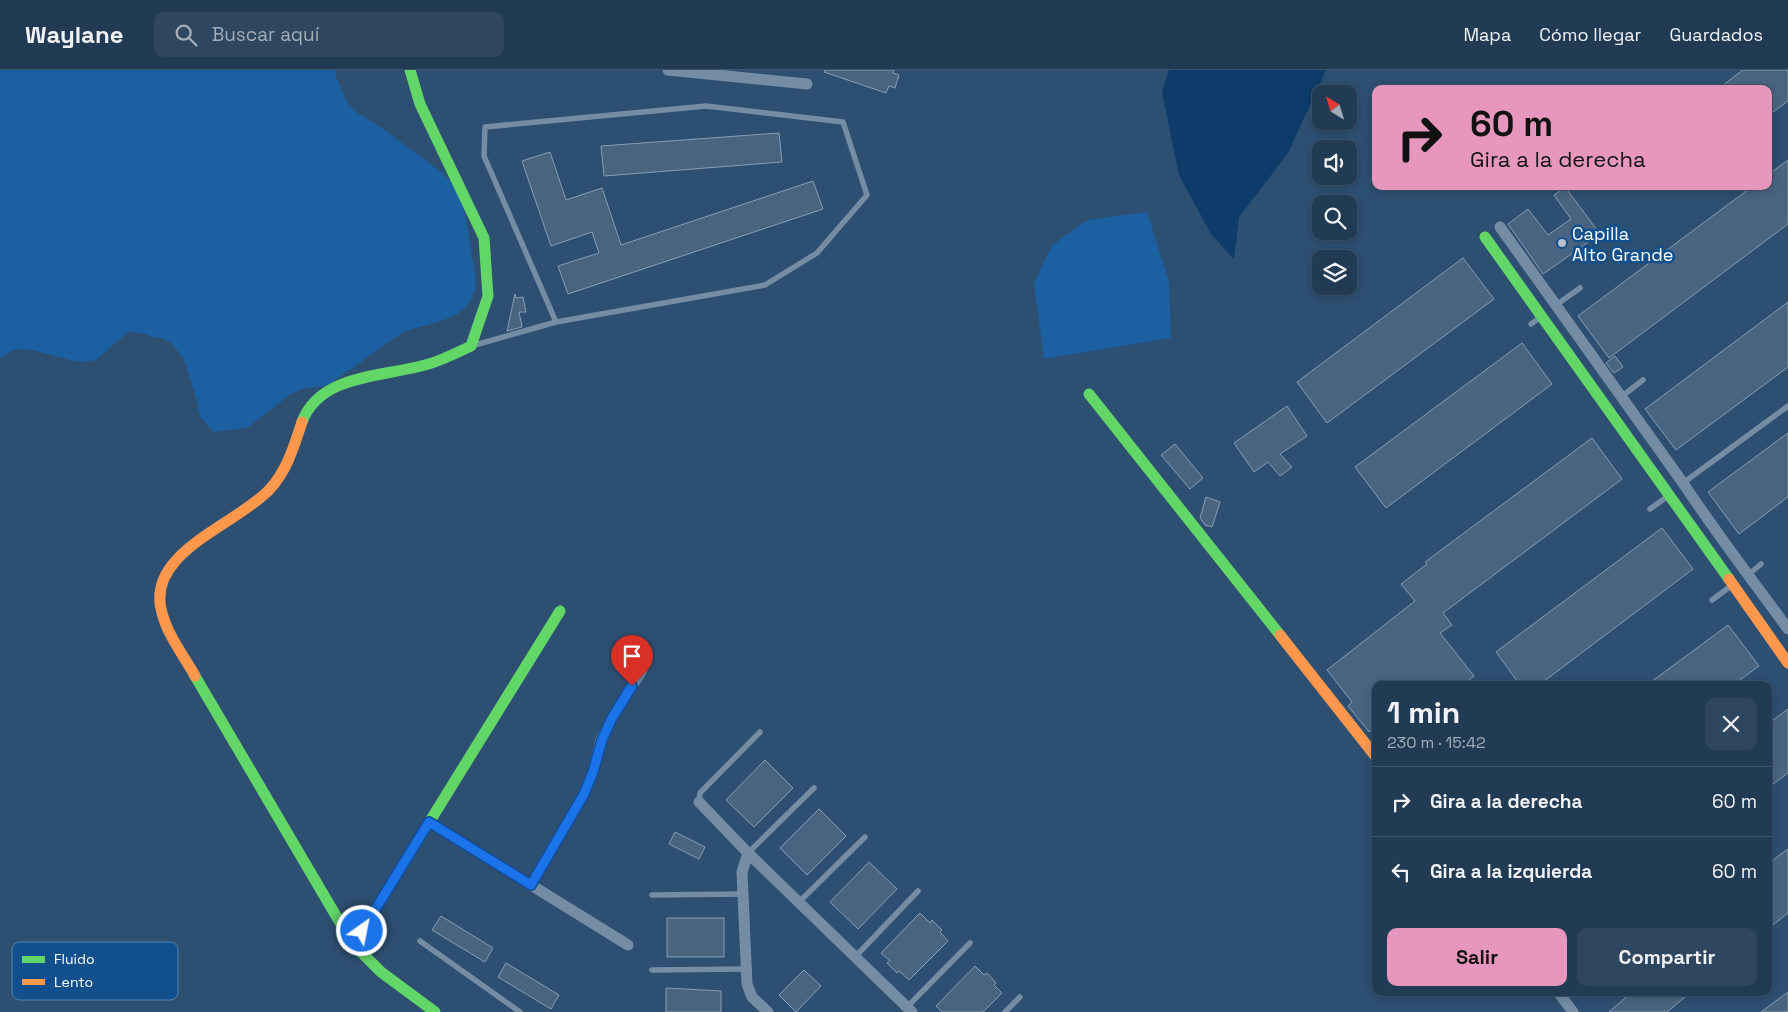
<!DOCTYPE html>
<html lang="es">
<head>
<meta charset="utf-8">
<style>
  body { margin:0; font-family:"Space Grotesk",sans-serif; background:#2e465f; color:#f1f3f6; height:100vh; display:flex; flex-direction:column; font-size:19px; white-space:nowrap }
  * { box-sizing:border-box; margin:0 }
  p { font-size:16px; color:#a2adb9 }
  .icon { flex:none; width:28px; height:28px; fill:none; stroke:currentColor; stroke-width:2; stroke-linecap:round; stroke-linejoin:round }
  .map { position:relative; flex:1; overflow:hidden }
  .panel { position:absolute; left:1372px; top:611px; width:400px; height:315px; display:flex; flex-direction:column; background:#223b55; border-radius:10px; box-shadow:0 2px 8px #0003,0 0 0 1px #3f556c }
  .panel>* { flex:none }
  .hud { position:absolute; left:1372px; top:15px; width:400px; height:105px; border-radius:10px; box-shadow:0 2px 8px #0003,0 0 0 1px #3f556c; background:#e797bd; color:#111; overflow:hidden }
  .needle { width:32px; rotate:322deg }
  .controls { position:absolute; left:1312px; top:15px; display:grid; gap:10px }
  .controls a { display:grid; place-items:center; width:45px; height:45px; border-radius:10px; background:#223b55; box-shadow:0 2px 8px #0003,0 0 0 1px #3f556c; font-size:25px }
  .pin { position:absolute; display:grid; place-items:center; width:42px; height:42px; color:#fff; margin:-51px -21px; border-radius:50% 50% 50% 0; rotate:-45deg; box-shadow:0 0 5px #0007 }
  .pin .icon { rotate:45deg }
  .me { position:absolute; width:55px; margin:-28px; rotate:33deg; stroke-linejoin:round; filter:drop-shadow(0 0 4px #0008) }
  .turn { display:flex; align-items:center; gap:18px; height:105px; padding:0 15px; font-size:22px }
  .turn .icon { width:65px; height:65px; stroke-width:2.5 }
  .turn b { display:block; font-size:35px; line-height:42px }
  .round { display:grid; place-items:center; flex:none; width:52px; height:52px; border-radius:10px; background:#2e465f }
  .head { display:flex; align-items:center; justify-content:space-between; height:85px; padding:0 15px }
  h1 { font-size:30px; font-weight:700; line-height:38px }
  .primary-button { display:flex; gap:10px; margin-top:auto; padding:10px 15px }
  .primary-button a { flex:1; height:58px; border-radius:10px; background:#e797bd; color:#111; font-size:20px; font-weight:700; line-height:58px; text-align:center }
  .primary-button a+a { background:#2e465f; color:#f1f3f6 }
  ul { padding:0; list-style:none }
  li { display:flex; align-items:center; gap:15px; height:70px; padding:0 15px; border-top:1px solid #3f556c }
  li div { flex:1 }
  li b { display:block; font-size:19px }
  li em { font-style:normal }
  header { display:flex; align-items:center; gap:30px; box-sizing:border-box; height:70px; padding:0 25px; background:#223b55; border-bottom:1px solid #3f556c }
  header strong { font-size:24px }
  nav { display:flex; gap:28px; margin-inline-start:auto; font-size:18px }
  .search { width:350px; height:45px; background:#2e465f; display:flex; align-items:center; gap:12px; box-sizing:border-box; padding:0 18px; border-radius:10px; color:#a2adb9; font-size:19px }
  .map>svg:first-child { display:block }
  .green { fill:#1c60a1 }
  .water { fill:#0d3b6a }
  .building { fill:#496480; stroke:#899eb4 }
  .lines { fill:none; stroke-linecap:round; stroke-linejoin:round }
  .lane { stroke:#748da5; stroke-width:5.5 }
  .street { stroke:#748da5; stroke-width:11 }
  .fast { stroke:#63d668; stroke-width:11 }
  .slow { stroke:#ff974d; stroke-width:11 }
  .route-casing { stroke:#114b97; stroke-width:12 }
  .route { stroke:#1a73e8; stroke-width:9 }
  .poi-dot { fill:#b6c1cd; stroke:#11508d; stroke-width:2 }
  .labels { text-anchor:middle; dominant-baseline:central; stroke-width:5; stroke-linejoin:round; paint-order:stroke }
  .poi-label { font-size:18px; fill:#fff; stroke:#11508d; text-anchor:start }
  .key { fill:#11508d; stroke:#5884af; stroke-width:1 }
  .key-label { font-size:14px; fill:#fff }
</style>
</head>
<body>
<header>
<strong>Waylane</strong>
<div class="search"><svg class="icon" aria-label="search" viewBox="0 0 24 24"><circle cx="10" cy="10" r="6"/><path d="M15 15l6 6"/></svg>Buscar aquí</div>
<nav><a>Mapa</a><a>Cómo llegar</a><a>Guardados</a></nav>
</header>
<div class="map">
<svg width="1788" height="942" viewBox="0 0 1788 942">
  <rect width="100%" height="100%" fill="#2d4f71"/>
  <!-- green -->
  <path class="green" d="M0,0H335L336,7L347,32L355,41L383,59L444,104L462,125L476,210C474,252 433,251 403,262L327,316L302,319L292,323L247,358L214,362L200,347L196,328L184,289L171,273L162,268L152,267L141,263L128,262L96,290L84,292L74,291L36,281L24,279L13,280L0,289Z
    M1147,142L1169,211L1171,268L1044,289L1034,213L1052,175L1088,150Z"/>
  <!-- water -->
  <path class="water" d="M1169,0H1326L1288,83L1239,147L1234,189L1211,164L1179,105L1162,22Z"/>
  <!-- building -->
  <path class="building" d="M825,0H894L893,3L899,5L895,18L889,16L886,23L824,2Z
    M1743,0H1788V31L1769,45V19H1718Z
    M779,63L782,92L604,106L601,76Z
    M550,82L566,130L602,118L621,175L813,111L823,139L568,224L558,196L599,183L592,162L551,176L522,91Z
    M1788,90V154L1609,288L1578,246L1753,116H1769V104Z
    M1565,117L1600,164L1543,204L1508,154L1528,139L1548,165L1571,149L1554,125Z
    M1463,188L1494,229L1327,353L1297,312Z
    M515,224L516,228L523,227L526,242H519L522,257L507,261Z
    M1788,232V297L1676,380L1645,339Z
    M1522,273L1552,314L1386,438L1355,397Z
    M1615,286L1623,297L1614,303L1606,293Z
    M1287,336L1307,366L1280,384L1292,397L1280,406L1268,392L1254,402L1234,373Z
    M1788,363V427L1739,464L1708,422Z
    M1592,368L1622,409L1443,543L1452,555L1440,563L1474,606L1463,615H1376V655L1369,662L1348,636L1352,632L1327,600L1415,531L1401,514L1427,494L1425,492Z
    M1175,374L1203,408L1190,419L1161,385Z
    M1206,427L1220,432L1212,457L1205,455L1200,448Z
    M1662,458L1693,499L1539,615H1520L1496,582Z
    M1728,555L1759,596L1733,615H1647Z
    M1788,639V703L1769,717V653Z
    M765,690L793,718L754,757L726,730Z
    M819,739L846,766L807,805L780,778Z
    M675,762L705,777L699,789L669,774Z
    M1788,779V843L1769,858V793Z
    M869,792L897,819L858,859L830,832Z
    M920,843L930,853L932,850L942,860L940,862L948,871L909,910L899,901L897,903L887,893L890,891L881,883Z
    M441,846L493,878L485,892L432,860Z
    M667,848H724V887H667Z
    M506,893L559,925L551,939L498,907Z
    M975,896L984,905L987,903L996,913L994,915L1002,923L983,942H942L936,936Z
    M804,900L821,916L796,942L779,925Z
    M666,918L721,921V942H666Z
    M1632,922H1691L1667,942H1609Z
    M1788,922V942H1761Z"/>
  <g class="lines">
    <!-- lane -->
    <path class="lane" d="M1556,235L1580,218
      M1531,254L1541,247
      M475,275L556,252L765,215L817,183L867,125L843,52L706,36L485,57L484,86L556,252
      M1621,327L1643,310
      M1683,413L1788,336
      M1650,439L1668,426
      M1749,504L1761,494
      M1712,530L1731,516
      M699,732L700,723L760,662
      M748,783L814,718
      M652,825L743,824
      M799,832L865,767
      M420,871L520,942
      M855,887L918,821
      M652,900L746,899
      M907,937L970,873
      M1005,942L1020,927"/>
    <!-- street -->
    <path class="street" d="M668,0L807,14
      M1500,157L1683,413C1716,463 1753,511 1788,559
      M699,732L748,783L912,942
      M429,752L628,875
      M748,783L742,802L747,914L752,927L768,942
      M531,815L584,724L593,702L601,670L612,648L642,600
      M1558,922L1573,942"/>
    <!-- fast -->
    <path class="fast" d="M1485,167L1729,509
      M1089,324L1280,565
      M302,352C320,304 383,307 425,295C441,291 456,283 471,276L488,226L484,168L420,34L410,0
      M195,606L352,873L381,902L435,942
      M352,873L370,848L560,541"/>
    <!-- slow -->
    <path class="slow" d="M1729,509L1788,593
      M1280,565L1376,687
      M195,606C184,586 168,566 162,543C144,483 236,455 269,420C287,401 294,376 302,352"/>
  </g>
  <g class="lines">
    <defs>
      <path id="route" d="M362,861L429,752L531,815L584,724L593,702L602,670L612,648L632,616"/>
    </defs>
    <!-- route casing -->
    <use href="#route" class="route-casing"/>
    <!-- route -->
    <use href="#route" class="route"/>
  </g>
  <!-- markers -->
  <circle class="poi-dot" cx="1562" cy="173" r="5"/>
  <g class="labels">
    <!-- poi labels -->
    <g class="poi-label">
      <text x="1572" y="163">Capilla<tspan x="1572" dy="21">Alto Grande</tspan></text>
    </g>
  </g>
  <!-- legend -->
  <rect x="12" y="872" width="166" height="58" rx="8" class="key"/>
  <rect x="22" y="886" width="23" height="7" fill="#63d668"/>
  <rect x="22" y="909" width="23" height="6" fill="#ff974d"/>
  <g class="key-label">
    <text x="54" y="894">Fluido</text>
    <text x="54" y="917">Lento</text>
  </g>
</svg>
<div class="controls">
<a><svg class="needle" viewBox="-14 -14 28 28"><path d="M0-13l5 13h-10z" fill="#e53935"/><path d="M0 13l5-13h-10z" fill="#a2adb9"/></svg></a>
<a><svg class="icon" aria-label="sound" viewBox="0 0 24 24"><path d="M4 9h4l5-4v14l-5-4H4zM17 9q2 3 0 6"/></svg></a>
<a><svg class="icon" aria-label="search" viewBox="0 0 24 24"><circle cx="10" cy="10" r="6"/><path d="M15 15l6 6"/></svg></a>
<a><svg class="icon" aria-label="layers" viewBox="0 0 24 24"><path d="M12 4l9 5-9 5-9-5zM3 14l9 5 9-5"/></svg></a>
</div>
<div class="pin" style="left:632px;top:616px;background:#d93025"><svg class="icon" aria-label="arrive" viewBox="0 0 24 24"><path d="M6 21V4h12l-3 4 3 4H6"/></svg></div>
<svg class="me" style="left:362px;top:861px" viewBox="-20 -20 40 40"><circle r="17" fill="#1a73e8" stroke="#fff" stroke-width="3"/><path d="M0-11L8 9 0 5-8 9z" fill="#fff"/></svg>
<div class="hud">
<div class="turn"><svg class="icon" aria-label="right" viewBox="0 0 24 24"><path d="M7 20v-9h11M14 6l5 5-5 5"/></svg><div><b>60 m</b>Gira a la derecha</div></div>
</div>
<section class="panel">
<div class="head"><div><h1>1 min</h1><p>230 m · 15:42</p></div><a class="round"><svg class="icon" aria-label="close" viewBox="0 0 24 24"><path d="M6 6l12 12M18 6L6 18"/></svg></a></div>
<ul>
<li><svg class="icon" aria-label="right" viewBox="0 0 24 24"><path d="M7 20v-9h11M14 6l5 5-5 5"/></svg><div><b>Gira a la derecha</b></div><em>60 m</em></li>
<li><svg class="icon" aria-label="left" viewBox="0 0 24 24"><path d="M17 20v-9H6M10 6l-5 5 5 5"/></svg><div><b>Gira a la izquierda</b></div><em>60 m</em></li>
</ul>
<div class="primary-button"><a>Salir</a><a>Compartir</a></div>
</section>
</div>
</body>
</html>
